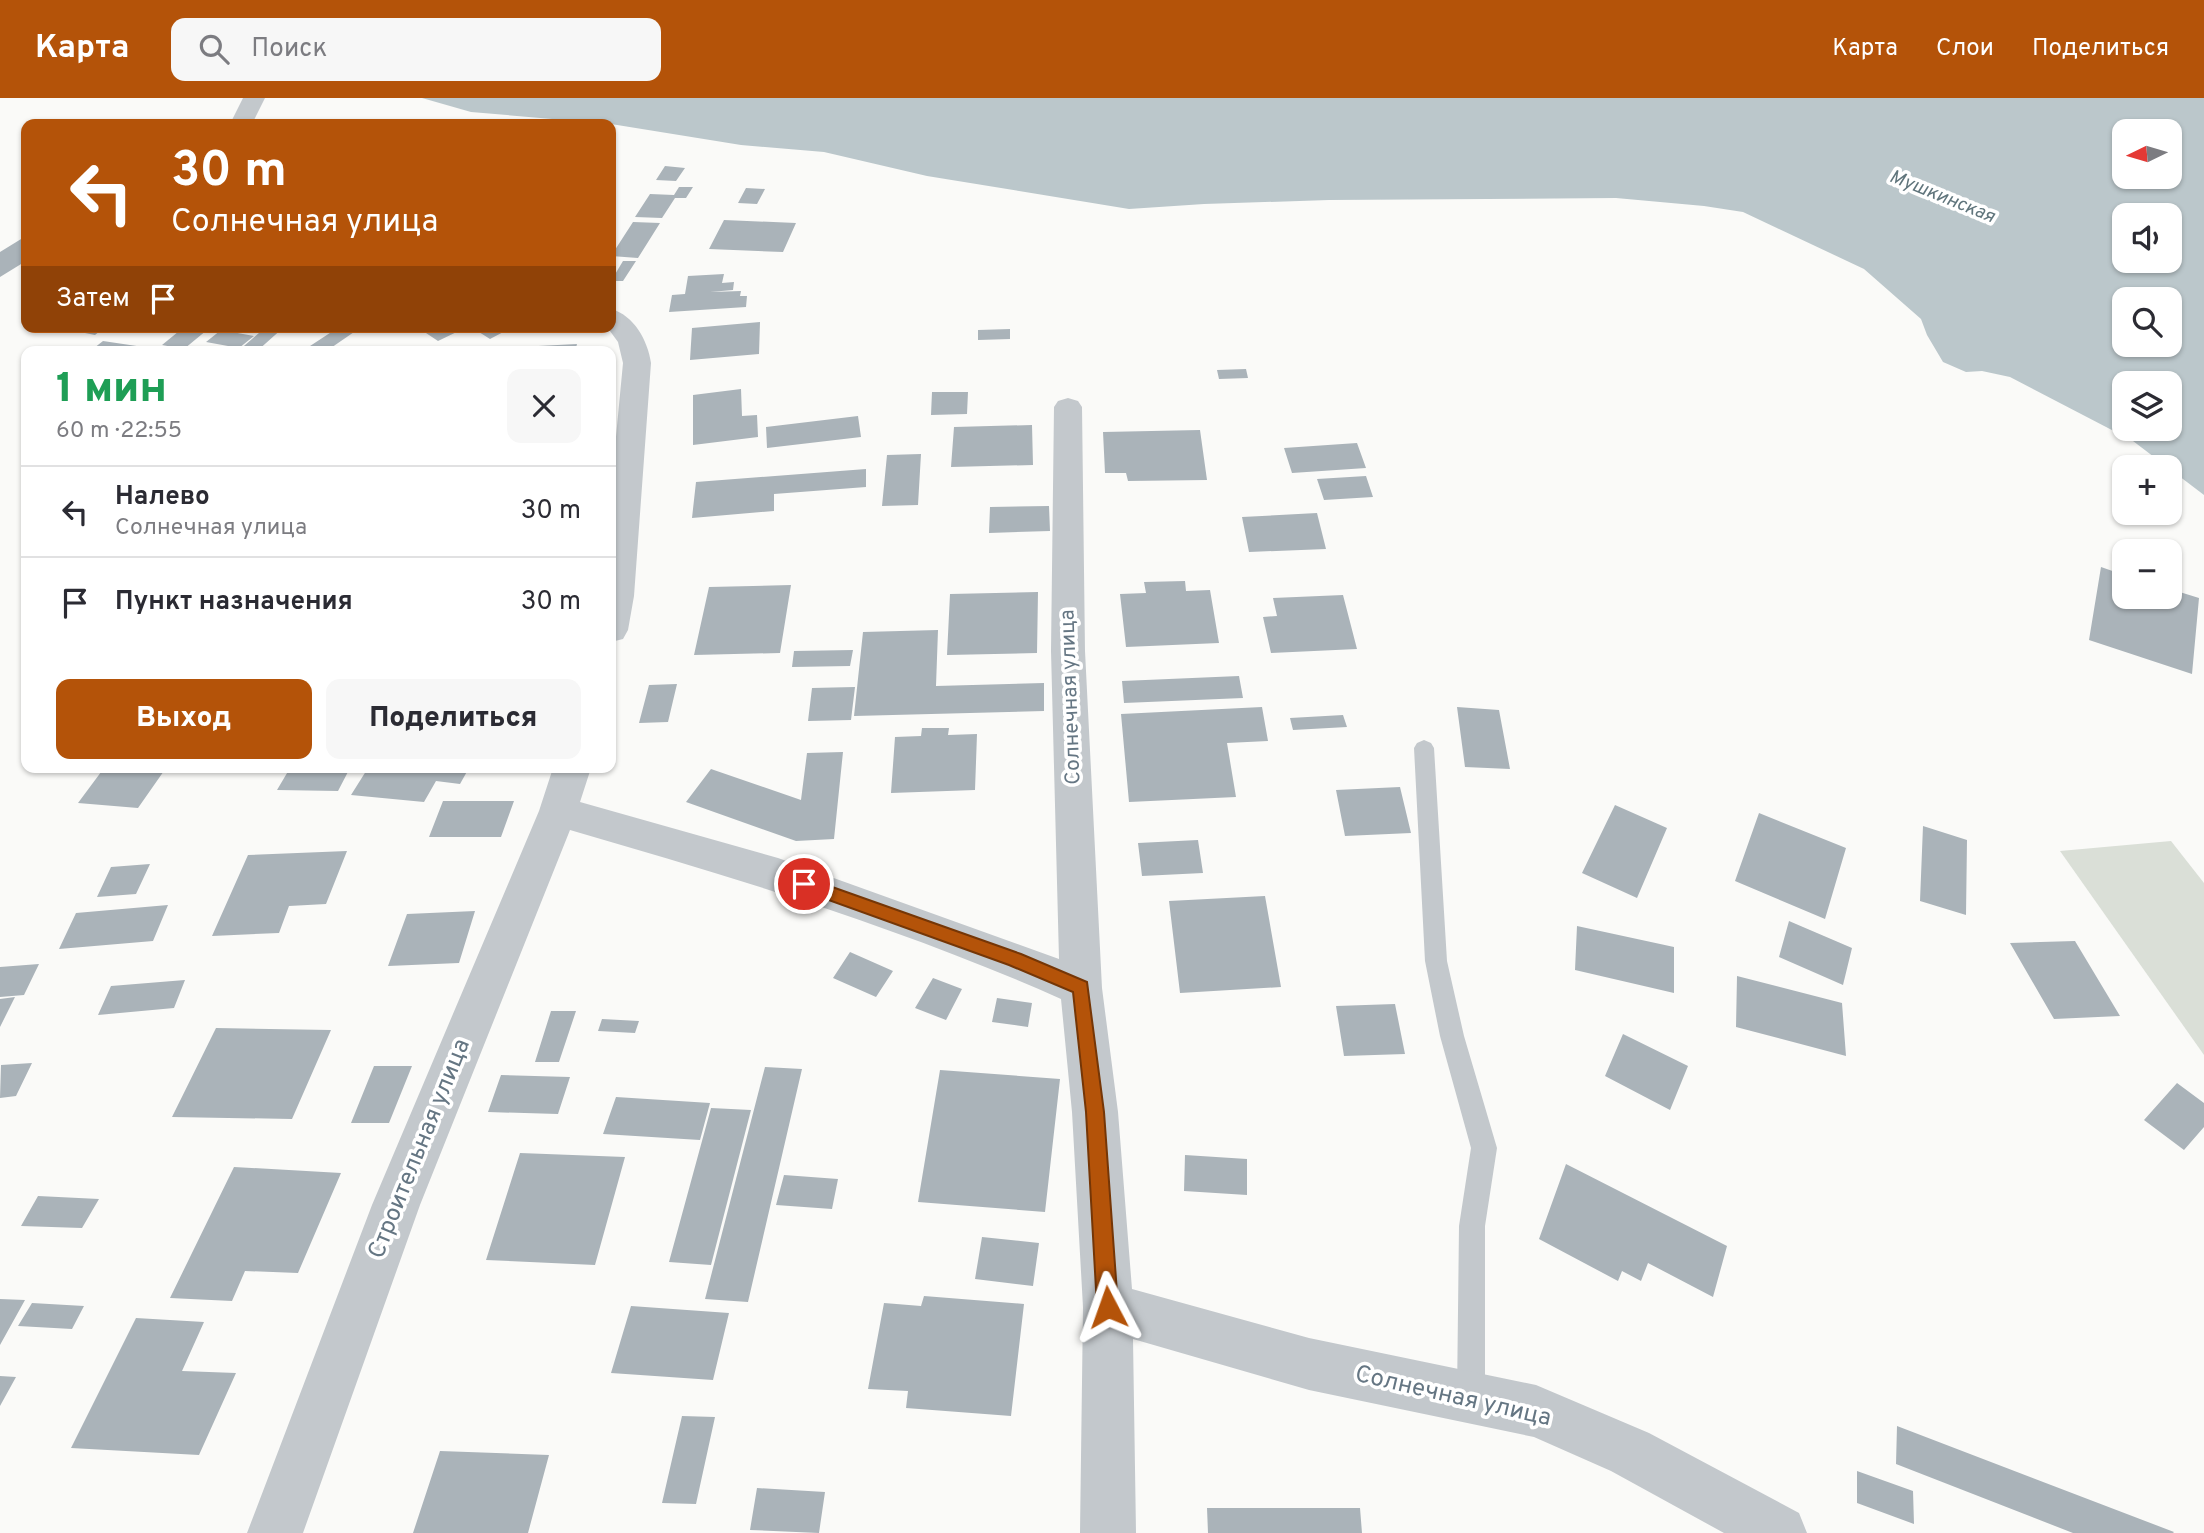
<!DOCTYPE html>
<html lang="ru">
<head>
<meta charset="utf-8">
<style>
  body { margin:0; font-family:Overpass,sans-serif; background:#f7f7f7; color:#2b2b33; height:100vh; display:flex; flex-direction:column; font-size:26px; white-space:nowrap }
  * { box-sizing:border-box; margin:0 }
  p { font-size:23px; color:#7c7c81 }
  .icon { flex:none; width:38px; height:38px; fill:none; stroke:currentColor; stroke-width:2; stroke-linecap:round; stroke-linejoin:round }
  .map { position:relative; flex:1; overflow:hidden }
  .sheet { position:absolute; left:21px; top:248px; width:595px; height:427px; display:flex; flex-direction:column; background:#fff; border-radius:14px; box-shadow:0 2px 5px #0004 }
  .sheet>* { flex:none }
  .hud { position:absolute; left:21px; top:21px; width:595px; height:214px; border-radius:14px; box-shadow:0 2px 5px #0004; background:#b45309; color:#fff; overflow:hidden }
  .needle { width:46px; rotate:265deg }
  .fabs { position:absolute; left:2112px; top:21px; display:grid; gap:14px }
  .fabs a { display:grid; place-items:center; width:70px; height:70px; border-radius:14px; background:#fff; box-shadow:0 2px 5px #0004; font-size:35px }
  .pin { position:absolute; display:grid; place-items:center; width:60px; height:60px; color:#fff; margin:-30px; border:4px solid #fff; border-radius:50%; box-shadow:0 2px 7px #0007 }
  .me { position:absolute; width:77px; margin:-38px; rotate:356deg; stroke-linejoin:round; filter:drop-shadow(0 0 5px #0008) }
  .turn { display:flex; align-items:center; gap:24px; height:147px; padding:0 35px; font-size:32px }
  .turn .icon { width:91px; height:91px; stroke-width:2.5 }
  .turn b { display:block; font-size:49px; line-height:60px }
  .then { display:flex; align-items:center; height:66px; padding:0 35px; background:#0003; gap:14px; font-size:26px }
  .round { display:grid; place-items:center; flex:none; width:74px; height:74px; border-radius:14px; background:#f7f7f7 }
  .headline { display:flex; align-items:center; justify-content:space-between; height:119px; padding:0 35px }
  h1 { font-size:42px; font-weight:800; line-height:52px; color:#1e9e55 }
  .primary-button { display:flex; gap:14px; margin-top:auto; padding:14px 35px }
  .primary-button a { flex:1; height:80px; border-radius:14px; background:#b45309; color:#fff; font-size:28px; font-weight:800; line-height:80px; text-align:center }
  .primary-button a+a { background:#f7f7f7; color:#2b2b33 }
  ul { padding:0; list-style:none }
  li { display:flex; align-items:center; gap:21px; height:91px; padding:0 35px; border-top:2px solid #e1e1e2 }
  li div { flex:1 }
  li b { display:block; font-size:26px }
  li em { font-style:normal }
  header { display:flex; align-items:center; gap:42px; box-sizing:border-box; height:98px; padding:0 35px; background:#b45309; color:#fff }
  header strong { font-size:33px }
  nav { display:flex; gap:38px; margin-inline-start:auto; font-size:24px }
  .search { width:490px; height:63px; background:#f7f7f7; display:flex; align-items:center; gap:18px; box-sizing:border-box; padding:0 24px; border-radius:14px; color:#7c7c81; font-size:26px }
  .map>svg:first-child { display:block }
  .green { fill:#dadfd7 }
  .water { fill:#bbc7cb; fill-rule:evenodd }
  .building { fill:#aab3b9 }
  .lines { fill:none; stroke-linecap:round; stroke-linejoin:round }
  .service { fill:#c3c8cc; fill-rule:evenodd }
  .minor { fill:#c3c8cc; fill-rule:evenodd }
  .route { fill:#b45309; stroke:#753606; stroke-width:2 }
  .labels { text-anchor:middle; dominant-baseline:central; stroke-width:7; stroke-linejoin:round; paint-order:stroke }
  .far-water-label { font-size:19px; font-style:italic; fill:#60757c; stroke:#fff }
  .street-label { font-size:21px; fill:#657683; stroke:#fff }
  .near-street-label { font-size:24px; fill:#657683; stroke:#fff }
</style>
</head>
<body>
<header>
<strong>Карта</strong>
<div class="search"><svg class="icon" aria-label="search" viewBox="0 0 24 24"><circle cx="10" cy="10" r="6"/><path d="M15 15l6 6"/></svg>Поиск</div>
<nav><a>Карта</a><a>Слои</a><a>Поделиться</a></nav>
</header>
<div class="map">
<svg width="2204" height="1435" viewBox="0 0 2204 1435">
  <rect width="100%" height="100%" fill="#fafaf8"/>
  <!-- green -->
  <path class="green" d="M2171,743L2204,785V957L2060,753Z"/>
  <!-- water -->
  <path class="water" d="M422,0H2204V397L2133,343L2010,279L1982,273L1966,274L1943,264L1927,237L1921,221L1864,171L1743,114L1704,108L1616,100L1329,102L1204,106L1129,111L927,78L824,54L741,47L611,26L471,14ZM2124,33H2170V79H2124ZM2124,117H2170V163H2124ZM2124,201H2170V247H2124ZM2124,285H2170V331H2124Z"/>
  <!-- building -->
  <path class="building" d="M665,68L685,70L676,83L656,82Z
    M679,89H693L686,100H675L662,120L635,119L650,96L674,97Z
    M746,90L765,91L757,106L738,105Z
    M724,122L796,125L783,154L709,151Z
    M633,124L660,125L638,160L611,158Z
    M26,138V163L0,179V154Z
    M623,163H636L623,183H611Z
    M724,176L722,185L734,184L733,192L710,194L741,193L740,198H747L746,209L669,214L672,197L685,196L688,178Z
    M760,224L759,256L690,262L692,230Z
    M55,229H105L95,237Z
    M184,229L207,232L184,251L162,247Z
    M266,229H284L256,254H237Z
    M339,229L357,232L325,254L307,250Z
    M417,229H467L438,243Z
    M471,229H513L490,241Z
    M1010,231V241L978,242V232Z
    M221,232L254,238L239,250L206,244Z
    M103,243L150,250L145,254H89Z
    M577,246L575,254H518L519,249Z
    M1246,271L1248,280L1219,281L1217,272Z
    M741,291L742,318L757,317L758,339L693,347V297Z
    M932,294H968L967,316L931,317Z
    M858,318L861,339L767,350L766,329Z
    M1032,327L1033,367L951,369L954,329Z
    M1200,332L1207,382L1128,383L1126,375H1105L1103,334Z
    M1357,345L1366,370L1292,375L1284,350Z
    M921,356L918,407L882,408L887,357Z
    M866,371V389L774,396V413L692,420L696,384Z
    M1366,378L1373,399L1324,402L1317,381Z
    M1049,408L1050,433L989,435L990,409Z
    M1317,415L1326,451L1249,454L1242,419Z
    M2101,469L2124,477V499H2170V491L2199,500L2192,576L2089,542Z
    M1185,483L1186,493L1210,492L1219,545L1126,549L1120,496L1146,495L1144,484Z
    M791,487L780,555L694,557L709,489Z
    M1038,494L1037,555L947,557L950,496Z
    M1343,497L1357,551L1271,555L1263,519L1277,518L1273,500Z
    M938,532L936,588L1044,585V613L854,618L863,534Z
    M853,552L850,568L792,569L794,553Z
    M1239,578L1243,600L1124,605L1122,583Z
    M677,586L668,624L639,625L649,587Z
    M855,589L851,622L808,623L812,590Z
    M1262,609L1268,643L1227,645L1236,699L1129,704L1121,616Z
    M1457,609L1499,612L1510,671L1465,669Z
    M1343,617L1347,629L1293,632L1290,620Z
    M922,630H949L948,637L977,636L975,692L891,695L895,639L921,638Z
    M843,654L834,741L796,743L686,704L711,671L801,702L807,655Z
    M104,670H166L138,710L78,705Z
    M290,670H350L338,693L277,692Z
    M368,670H469L460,686L436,683L424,704L351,697Z
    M1400,689L1411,735L1345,738L1336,692Z
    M443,703H514L501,739H429Z
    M1615,707L1667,730L1637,800L1582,775Z
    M1759,715L1846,750L1825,821L1735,783Z
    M1923,728L1967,742L1966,817L1920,803Z
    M1198,742L1203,775L1142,778L1138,745Z
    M347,753L326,806L289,808L279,835L212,838L248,757Z
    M150,766L136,796L97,799L111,769Z
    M1265,798L1281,889L1180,895L1169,803Z
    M168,807L153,843L59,851L76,815Z
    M475,813L459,865L388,868L407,816Z
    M1789,823L1852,850L1843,887L1779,859Z
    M1577,828L1674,849V895L1575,872Z
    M2075,843L2120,918L2054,921L2010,845Z
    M850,854L893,873L876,899L833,880Z
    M39,866L24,897L0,899V869Z
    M1737,878L1842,905L1846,958L1736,929Z
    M933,880L962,891L946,922L915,910Z
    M185,882L174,910L98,917L111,888Z
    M15,899L0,929V901Z
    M997,900L1032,905L1028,929L992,924Z
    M1395,906L1405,956L1344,958L1336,908Z
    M551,913H576L559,964H535Z
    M602,921L639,923L635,935L598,933Z
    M216,930L331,932L292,1021L172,1019Z
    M1623,936L1688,968L1670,1012L1605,978Z
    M32,965L16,998L0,1000L1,967Z
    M374,968H412L389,1025H351Z
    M765,969L802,971L748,1204L705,1201Z
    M940,972L1060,981L1045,1114L918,1104Z
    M501,977L570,979L558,1016L488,1014Z
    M2177,985L2204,1005V1029L2184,1052L2144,1022Z
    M616,999L710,1005L700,1042L603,1036Z
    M711,1010L751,1012L711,1167L669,1164Z
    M520,1055L625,1059L595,1167L486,1162Z
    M1185,1057L1247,1061V1097L1184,1093Z
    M1566,1066L1727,1148L1713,1199L1648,1165L1641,1183L1622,1173L1618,1183L1539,1141Z
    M234,1069L341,1075L298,1175L245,1173L232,1203L170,1200Z
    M784,1077L838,1081L832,1111L776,1107Z
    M38,1098L99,1101L82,1130L21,1128Z
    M982,1139L1039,1145L1033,1188L975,1181Z
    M924,1198L1024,1206L1011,1318L906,1310L908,1293L868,1291L884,1205L921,1208Z
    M0,1201L25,1202L0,1247Z
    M32,1205L84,1208L72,1231L18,1228Z
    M631,1208L729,1215L713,1282L611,1275Z
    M136,1220L204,1224L182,1273L236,1275L199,1357L71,1350Z
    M0,1278L16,1279L0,1308Z
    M682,1318L715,1319L696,1406L662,1405Z
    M1897,1328L2174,1434L2173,1435H2073L1896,1366Z
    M440,1353L549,1357L528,1435H413Z
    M1857,1373L1913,1393L1914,1426L1857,1405Z
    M757,1390L825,1394L819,1435L750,1432Z
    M1207,1410H1360L1362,1435H1208Z"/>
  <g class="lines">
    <!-- service -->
    <path class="service" d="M1424,642L1431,645L1434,650L1447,863L1464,938L1497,1050L1485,1128V1298L1481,1308L1471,1312L1461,1308L1457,1298L1459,1128L1471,1050L1440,938L1425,863L1414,650L1417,645Z"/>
    <!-- minor -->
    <path class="minor" d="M243,0H265L252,26H230Z
      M611,211C634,217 648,243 651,265L634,498L628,532L623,541L611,544V391L623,265L618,244L607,229H611Z
      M1068,300L1078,303L1082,309L1085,553L1102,890L1118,1014L1132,1191L1309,1240L1536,1287L1649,1335L1799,1415L1807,1435H1724L1611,1373L1534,1339L1309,1292L1133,1241L1136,1435H1080L1083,1209L1072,1014L1061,901C902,830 736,780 570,732L420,1107L303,1435H247L372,1107L539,713L553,670H591L580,704L778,760L1059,861L1051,553L1054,309L1058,303Z"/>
  </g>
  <!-- route -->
  <path class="route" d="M804,779L1021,856L1087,884L1104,1014L1118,1209L1115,1216L1108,1219L1100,1216L1097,1209L1086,1014L1073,894L1009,867L798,791L796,786L798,781Z"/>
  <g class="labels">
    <!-- far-water labels -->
    <g class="far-water-label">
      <text transform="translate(1942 99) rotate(22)">Мушкинская</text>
    </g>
    <!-- street labels -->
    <g class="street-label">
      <text transform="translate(1071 599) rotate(-92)">Солнечная улица</text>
    </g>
    <!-- near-street labels -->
    <g class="near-street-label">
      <text transform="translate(420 1051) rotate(-68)">Строительная улица</text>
      <text transform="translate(1453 1299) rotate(13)">Солнечная улица</text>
    </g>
  </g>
</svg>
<div class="fabs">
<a><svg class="needle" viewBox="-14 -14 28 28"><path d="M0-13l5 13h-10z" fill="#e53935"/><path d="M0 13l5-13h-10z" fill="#7c7c81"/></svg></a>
<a><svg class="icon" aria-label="sound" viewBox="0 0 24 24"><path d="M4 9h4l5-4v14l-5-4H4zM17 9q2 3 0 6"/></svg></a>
<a><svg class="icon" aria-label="search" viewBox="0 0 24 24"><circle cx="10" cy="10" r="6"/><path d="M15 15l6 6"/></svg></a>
<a><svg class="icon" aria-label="layers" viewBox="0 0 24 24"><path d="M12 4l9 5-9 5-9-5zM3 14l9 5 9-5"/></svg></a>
<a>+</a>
<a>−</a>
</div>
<div class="pin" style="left:804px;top:786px;background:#d93025"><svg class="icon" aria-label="arrive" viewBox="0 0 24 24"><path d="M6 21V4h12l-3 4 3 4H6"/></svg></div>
<svg class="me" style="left:1108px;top:1209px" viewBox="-20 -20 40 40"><path d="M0-17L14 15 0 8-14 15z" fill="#b45309" stroke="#fff" stroke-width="4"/></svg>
<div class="hud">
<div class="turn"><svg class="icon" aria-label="left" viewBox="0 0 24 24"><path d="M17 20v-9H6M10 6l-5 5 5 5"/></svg><div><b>30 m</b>Солнечная улица</div></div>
<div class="then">Затем<svg class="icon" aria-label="arrive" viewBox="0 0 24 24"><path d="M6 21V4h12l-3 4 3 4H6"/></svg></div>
</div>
<section class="sheet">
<div class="headline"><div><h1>1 мин</h1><p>60 m · 22:55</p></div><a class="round"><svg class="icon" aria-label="close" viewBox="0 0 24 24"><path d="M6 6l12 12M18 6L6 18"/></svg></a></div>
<ul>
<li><svg class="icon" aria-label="left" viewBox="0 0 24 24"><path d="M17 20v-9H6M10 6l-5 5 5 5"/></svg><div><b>Налево</b><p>Солнечная улица</p></div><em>30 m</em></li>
<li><svg class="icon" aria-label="arrive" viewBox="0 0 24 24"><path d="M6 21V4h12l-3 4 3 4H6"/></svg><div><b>Пункт назначения</b></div><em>30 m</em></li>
</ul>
<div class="primary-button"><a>Выход</a><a>Поделиться</a></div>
</section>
</div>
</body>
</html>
